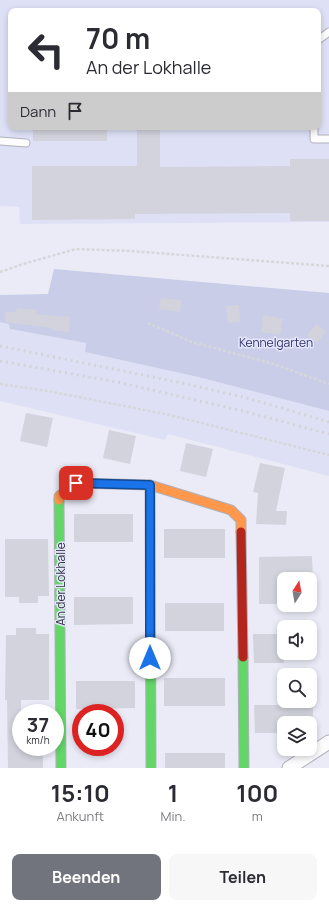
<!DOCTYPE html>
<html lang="de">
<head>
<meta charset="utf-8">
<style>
  body { margin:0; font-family:Manrope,sans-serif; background:#f7f7f7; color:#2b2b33; height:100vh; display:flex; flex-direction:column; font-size:15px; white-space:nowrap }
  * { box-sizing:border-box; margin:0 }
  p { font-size:13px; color:#7c7c81 }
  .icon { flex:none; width:22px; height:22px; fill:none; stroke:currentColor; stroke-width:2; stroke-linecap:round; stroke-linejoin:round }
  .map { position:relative; height:768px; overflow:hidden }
  .panel { display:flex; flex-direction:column; background:#fff; flex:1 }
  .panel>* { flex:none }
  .top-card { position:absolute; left:8px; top:8px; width:313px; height:122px; border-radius:8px; box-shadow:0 2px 6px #0003; background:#fff; color:#2b2b33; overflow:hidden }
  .needle { width:26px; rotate:11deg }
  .controls { position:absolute; left:277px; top:572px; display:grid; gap:8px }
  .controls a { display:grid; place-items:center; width:40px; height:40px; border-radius:8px; background:#fff; box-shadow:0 2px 6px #0003; font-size:20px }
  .speed { position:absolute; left:12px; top:704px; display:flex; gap:8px; font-size:20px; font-weight:700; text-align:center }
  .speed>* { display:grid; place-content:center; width:52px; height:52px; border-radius:50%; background:#fff; box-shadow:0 2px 6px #0003; line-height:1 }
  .speed small { font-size:10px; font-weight:400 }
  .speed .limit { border:6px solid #d22; background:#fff; color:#111 }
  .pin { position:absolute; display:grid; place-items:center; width:34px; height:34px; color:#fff; margin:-17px; border-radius:8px; box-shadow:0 2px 6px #0006 }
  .me { position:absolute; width:44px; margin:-22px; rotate:0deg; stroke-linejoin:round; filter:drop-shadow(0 0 3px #0008) }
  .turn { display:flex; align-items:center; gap:14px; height:84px; padding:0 12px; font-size:18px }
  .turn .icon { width:52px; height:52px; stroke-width:2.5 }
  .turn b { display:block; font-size:28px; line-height:34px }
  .then { display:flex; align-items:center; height:38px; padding:0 12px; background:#0003; gap:8px; font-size:15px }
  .eta { display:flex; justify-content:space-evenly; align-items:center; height:68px; text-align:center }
  .eta b { font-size:24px; font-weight:700; line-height:28px }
  .primary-button { display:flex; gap:8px; margin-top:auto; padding:8px 12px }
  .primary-button a { flex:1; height:46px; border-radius:8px; background:#72747d; color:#fff; font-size:16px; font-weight:700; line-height:46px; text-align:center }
  .primary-button a+a { background:#f7f7f7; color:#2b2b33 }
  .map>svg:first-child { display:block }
  .built { fill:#dee1f6; fill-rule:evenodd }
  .green { fill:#cacde7 }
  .building { fill:#d2d3dd }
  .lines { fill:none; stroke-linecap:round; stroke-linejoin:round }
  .lane-casing { stroke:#afb0b9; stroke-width:9 }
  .street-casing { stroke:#afb0b9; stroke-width:15 }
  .fast-casing { stroke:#afb0b9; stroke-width:11 }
  .slow-casing { stroke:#afb0b9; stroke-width:11 }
  .jam-casing { stroke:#afb0b9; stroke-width:11 }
  .path { stroke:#d6d7da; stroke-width:2.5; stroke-dasharray:3 2; stroke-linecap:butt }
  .lane { stroke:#fcfcfe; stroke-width:7 }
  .street { stroke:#fcfcfe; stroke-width:13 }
  .fast { stroke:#63d668; stroke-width:9 }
  .slow { stroke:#ff974d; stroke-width:9 }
  .jam { stroke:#b3261e; stroke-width:9 }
  .rail { stroke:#d2d3d7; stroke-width:3; stroke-dasharray:2 4; stroke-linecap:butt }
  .route-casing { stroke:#114b97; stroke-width:10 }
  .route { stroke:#1a73e8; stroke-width:7 }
  .labels { text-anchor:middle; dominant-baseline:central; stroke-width:3; stroke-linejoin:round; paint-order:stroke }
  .park-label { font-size:12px; fill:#303167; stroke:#e4e7fd }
  .street-label { font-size:12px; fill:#32343c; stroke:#e4e7fd }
</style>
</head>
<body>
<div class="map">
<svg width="329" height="768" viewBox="0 0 329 768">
  <rect width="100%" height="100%" fill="#eaebf7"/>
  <!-- built -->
  <path class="built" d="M0,0H329V222L20,224L19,207L0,206ZM11,11H318V127H11Z
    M0,322L10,324V329L86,343L85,352L198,377L329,411V476L168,434L165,440L0,401Z"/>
  <!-- green -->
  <path class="green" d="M54,269L329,293V411L198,377L85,352L86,343L10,329L9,324L0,322V295L48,294Z"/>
  <!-- building -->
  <path class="building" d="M33,127H107V141H33Z
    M137,127H160V167L290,166V159H329V221H290V213L135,214V219L32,220V166H137Z
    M161,298L182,300L180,312L159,309Z
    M239,305L240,322L228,323L226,306Z
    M17,308L37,310L36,314L70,317L69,332L52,330V328L5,322L6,312H16Z
    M263,315L283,319L280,335L261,332Z
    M316,324L326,331L317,343L307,335Z
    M26,413L53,418L47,447L20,441Z
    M109,430L136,436L130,464L103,458Z
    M186,443L213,449L206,477L180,471Z
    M260,463L285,468L276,511H287L286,525L256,524L258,493L253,492Z
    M74,514H133V542H74Z
    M164,529H225V558H164Z
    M5,539H48L49,596H38V603H19V597H5Z
    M312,556L313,579H284V604H259V557Z
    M74,597H133V624L74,625Z
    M165,603H224V631H165Z
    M16,628H36V634H49V700H21V747H43V768H8L7,700H5L6,635H16Z
    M253,634H284V663H254Z
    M164,678H225V706H164Z
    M76,681H135V708L76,709Z
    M254,705H313V723H284V733H255Z
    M165,753H225V768H165Z"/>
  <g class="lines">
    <defs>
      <path id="lane" d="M318,40L329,32
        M314,127V139H329
        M0,141L26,143"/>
      <path id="street" d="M289,768L329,742"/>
      <path id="fast" d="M150,485L151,768
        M59,500L61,768
        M243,657L244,768"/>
      <path id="slow" d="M59,500V496L76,483L150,485L231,510L241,520V532"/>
      <path id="jam" d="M241,532L243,657"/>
    </defs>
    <!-- lane casing -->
    <use href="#lane" class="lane-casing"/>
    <!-- street casing -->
    <use href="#street" class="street-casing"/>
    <!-- fast casing -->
    <use href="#fast" class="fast-casing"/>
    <!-- slow casing -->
    <use href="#slow" class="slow-casing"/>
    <!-- jam casing -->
    <use href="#jam" class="jam-casing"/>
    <!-- path -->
    <path class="path" d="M0,272L23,264L76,249L130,251L329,266
      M148,323L192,342L274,364L329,384
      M0,384L48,391L170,415L329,455"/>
    <!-- lane -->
    <use href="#lane" class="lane"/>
    <!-- street -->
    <use href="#street" class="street"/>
    <!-- fast -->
    <use href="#fast" class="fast"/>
    <!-- slow -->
    <use href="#slow" class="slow"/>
    <!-- jam -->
    <use href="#jam" class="jam"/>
    <!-- rail -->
    <path class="rail" d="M0,346L182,383L247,398L329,422
      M0,361L117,382L243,411L329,434"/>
  </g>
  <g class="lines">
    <defs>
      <path id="route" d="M76,483L150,485V658"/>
    </defs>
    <!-- route casing -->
    <use href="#route" class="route-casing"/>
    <!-- route -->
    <use href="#route" class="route"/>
  </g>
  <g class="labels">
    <!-- park labels -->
    <g class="park-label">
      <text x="276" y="342">Kennelgarten</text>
    </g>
    <!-- street labels -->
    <g class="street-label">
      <text transform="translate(60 584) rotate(-90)">An der Lokhalle</text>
    </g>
  </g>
</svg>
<div class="controls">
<a><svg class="needle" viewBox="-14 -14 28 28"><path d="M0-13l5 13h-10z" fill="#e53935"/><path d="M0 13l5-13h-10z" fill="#7c7c81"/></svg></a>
<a><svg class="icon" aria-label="sound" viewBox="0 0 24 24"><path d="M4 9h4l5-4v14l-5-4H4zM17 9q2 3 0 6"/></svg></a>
<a><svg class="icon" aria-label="search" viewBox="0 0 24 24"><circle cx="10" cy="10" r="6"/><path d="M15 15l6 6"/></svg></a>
<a><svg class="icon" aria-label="layers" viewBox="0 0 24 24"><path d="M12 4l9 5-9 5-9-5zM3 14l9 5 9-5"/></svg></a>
</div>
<div class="speed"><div>37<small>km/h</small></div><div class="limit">40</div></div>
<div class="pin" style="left:76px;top:483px;background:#d93025"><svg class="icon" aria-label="arrive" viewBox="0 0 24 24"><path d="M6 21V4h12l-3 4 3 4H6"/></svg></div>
<svg class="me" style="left:150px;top:658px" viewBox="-20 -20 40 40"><circle r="19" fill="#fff"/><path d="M0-13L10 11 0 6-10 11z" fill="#1a73e8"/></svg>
<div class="top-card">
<div class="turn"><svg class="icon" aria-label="left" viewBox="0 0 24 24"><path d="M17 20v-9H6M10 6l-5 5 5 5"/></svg><div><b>70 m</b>An der Lokhalle</div></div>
<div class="then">Dann<svg class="icon" aria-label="arrive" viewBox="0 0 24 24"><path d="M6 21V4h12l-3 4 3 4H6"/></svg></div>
</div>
</div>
<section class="panel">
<div class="eta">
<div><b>15:10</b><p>Ankunft</p></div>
<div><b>1</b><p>Min.</p></div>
<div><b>100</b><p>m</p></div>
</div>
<div class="primary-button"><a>Beenden</a><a>Teilen</a></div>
</section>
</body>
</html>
